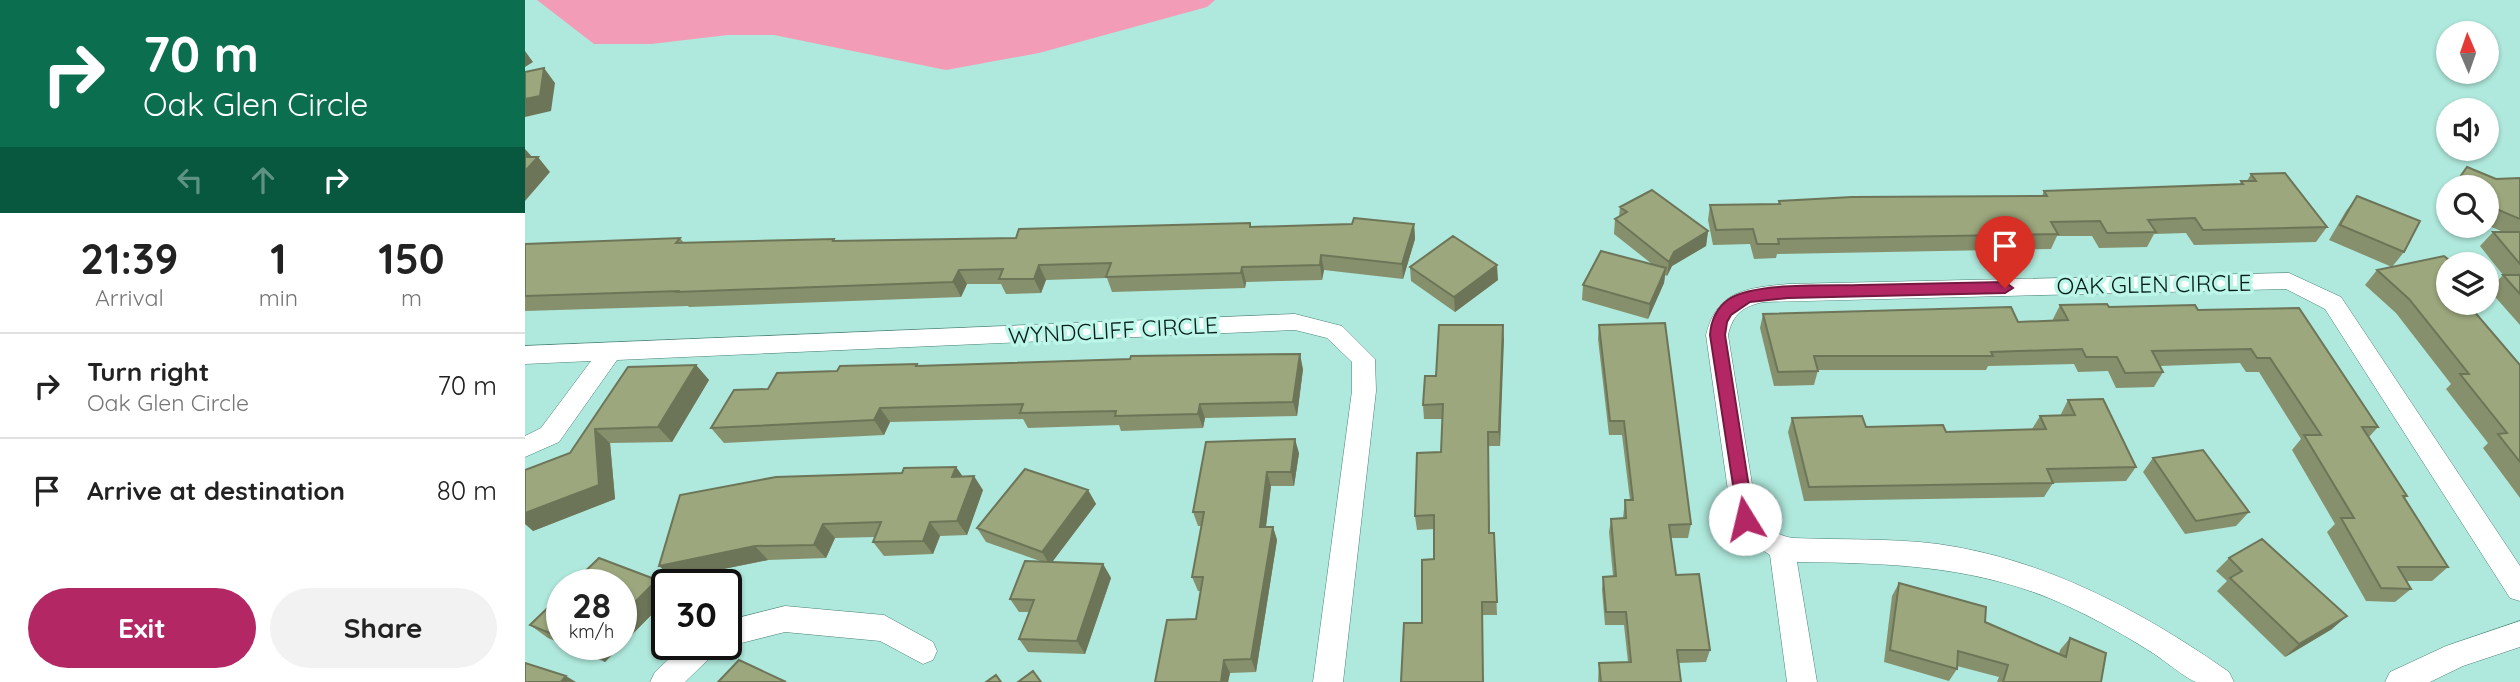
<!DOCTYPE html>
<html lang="en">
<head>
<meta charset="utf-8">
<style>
  body { margin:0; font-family:Quicksand,sans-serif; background:#f2f2f2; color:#222; height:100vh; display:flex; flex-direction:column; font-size:26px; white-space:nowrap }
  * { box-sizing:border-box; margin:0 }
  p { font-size:23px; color:#767676 }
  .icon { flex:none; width:38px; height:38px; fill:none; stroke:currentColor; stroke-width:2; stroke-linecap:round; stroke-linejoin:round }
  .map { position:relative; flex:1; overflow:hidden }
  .panel { display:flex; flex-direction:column; background:#fff; width:525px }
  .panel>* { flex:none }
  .top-card { background:#0b6e4f; color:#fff; overflow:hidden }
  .needle { width:46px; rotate:358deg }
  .controls { position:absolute; left:1911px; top:21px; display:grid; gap:14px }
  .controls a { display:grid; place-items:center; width:63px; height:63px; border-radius:50%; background:#fff; box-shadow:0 2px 5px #0004; font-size:35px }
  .speed { position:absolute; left:21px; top:569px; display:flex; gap:14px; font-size:35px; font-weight:700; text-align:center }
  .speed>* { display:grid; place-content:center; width:91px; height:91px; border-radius:50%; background:#fff; box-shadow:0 2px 5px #0004; line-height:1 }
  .speed small { font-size:18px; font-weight:400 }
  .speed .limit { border:4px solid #111; border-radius:10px; background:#fff; color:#111 }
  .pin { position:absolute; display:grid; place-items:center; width:60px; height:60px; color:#fff; margin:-72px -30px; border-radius:50% 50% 50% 0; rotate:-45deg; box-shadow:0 0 7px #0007 }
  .pin .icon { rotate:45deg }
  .me { position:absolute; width:77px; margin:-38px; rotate:351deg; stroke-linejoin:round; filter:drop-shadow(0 0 5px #0008) }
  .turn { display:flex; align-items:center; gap:24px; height:147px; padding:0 28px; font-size:32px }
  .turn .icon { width:91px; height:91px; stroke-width:2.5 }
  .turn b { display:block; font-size:49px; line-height:60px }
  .lanes { display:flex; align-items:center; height:66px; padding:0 28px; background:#0003; justify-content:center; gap:35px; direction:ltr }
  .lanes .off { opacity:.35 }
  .eta { display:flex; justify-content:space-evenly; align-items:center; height:119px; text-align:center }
  .eta b { font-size:42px; font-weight:800; line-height:49px }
  .button { display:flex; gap:14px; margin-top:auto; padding:14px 28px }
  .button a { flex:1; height:80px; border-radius:42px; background:#b32864; color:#fff; font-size:28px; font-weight:800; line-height:80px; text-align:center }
  .button a+a { background:#f2f2f2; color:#222 }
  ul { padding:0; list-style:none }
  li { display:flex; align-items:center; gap:21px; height:105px; padding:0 28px; border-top:2px solid #e0e0e0 }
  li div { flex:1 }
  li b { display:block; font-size:26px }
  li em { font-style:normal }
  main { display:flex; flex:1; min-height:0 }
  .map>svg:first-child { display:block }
  .green { fill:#f39cb7 }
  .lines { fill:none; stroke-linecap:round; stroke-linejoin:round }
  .street-casing { stroke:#4b8277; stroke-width:1 }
  .street { fill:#fff; fill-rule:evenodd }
  .wall { fill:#86906c }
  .shaded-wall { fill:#6d7558 }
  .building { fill:#9ca77d; stroke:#6d7558; stroke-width:2 }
  .route { fill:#b32864; stroke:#741a41; stroke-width:2 }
  .labels { text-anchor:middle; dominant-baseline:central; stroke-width:7; stroke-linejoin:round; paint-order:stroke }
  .street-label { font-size:23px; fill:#061d19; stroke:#bcf6e9 }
</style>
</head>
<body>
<main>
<section class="panel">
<div class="top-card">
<div class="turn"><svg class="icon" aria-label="right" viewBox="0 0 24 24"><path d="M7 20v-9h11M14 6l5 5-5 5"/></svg><div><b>70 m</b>Oak Glen Circle</div></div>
<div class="lanes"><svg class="icon off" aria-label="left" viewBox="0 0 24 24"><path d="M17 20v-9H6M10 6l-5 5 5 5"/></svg><svg class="icon off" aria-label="ahead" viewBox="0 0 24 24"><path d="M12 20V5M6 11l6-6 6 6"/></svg><svg class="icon" aria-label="right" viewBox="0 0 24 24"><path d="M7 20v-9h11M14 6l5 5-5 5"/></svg></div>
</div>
<div class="eta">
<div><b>21:39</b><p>Arrival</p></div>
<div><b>1</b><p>min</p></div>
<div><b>150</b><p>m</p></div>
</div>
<ul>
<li><svg class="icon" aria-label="right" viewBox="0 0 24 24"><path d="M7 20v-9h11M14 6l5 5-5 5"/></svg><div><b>Turn right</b><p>Oak Glen Circle</p></div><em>70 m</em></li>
<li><svg class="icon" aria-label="arrive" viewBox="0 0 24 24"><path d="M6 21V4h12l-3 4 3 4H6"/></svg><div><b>Arrive at destination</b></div><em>80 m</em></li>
</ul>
<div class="button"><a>Exit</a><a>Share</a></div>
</section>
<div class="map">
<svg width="1995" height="682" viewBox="0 0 1995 682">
  <rect width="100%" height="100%" fill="#afe8dc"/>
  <!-- green -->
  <path class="green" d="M12,0H690L682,7L514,53L421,70L249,35H203L126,44H69Z"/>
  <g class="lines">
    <defs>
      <path id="street" d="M1764,273L1816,297L1995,566V601L1985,598L1800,309L1761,289L1239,302C1218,306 1208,314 1203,335L1232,515C1243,527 1252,536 1268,538C1316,540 1365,538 1413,544C1520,559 1617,611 1704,672L1709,682C1697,682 1682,682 1671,682C1661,679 1634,656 1623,650C1591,630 1558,612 1524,598C1442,565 1359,563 1272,562L1292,682H1262L1245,555L1222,540L1207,519L1181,335C1192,290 1222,288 1263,284Z
        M770,314L817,326L850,359L851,391L818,682H788L827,391V362L802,338L770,330L92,360L34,442L0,457V436L16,428L66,361L0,364V346Z
        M260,606L359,615L408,642L412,651L408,660L398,664L355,641L260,632L201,647L194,644L190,653L160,682H125L130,672L160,644H201V621Z
        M1995,621V647L1938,666L1905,682H1860L1865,672L1921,646Z"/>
    </defs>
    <!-- street casing -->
    <use href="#street" class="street-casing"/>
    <!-- street -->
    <use href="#street" class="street"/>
  </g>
  <!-- wall -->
  <path class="wall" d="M1942,167L1971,179L1995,178V325L1964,290L1978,275L1955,246L1968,232H1978L1962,225V187H1927Z
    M1726,174L1802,227L1791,242L1669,245L1661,233L1629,234L1622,247L1574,248L1567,236H1532L1526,249L1252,254L1251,258L1229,259L1225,244L1188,245L1183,220L1185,205L1253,204L1254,201L1517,196L1519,191L1715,184L1716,181H1722Z
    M1923,192V208L1914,205Z
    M1832,196L1879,252L1867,267L1923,303L1995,365V498L1958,448L1963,443L1921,389L1926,384L1871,313L1840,285L1852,270L1867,267L1804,240L1821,211Z
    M1095,207L1183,231L1181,246L1147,266L1142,276L1140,275L1139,283L1123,319L1057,300L1058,285L1127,264L1089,234L1090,219L1094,217Z
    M725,223L726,227L889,224L890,239L878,279L799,270L797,280L721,282L720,288L587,292L582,278L521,280L516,293L481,294L476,284H442L436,297L164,307L163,306L0,311V244L155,238L159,243L310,241L491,238Z
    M885,267L973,280L930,312L886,281Z
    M1535,305L1673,310L1853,427L1844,437L1882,496L1880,498L1923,567L1907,581H1881L1886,589L1870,602L1841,601L1802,532L1810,524L1767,450L1776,439L1734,372H1721L1715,363L1635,366L1638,372L1629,387L1591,388L1583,371L1553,372L1549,364L1463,366L1461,370H1293L1289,385L1249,386L1235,328L1238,314L1493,322L1528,321V319Z
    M978,325L975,446H963L965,533H969L972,615H958V682H876L897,623L909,559V529L892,530L890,516L916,452L917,419H899L898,405L911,376Z
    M1074,325L1166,524L1163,538H1146L1151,575L1185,650L1181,662L1153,663L1156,682H1073L1074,663L1103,662L1099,625H1080L1077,590L1078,577L1088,576L1084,532L1086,519L1098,518L1100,500H1105L1097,435H1084L1073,339Z
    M392,364L393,366L778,369L772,416L680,418L678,428L596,431L594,425L503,428L498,419L365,422L359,435L199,443L186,428L243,389L312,371Z
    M171,365L184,380L147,442L85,443L90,499L8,531L45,453L103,367Z
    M1543,400L1611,467L1601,481L1528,483L1519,497L1279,501L1263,432L1267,418L1341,427L1421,432L1507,429L1515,416H1535Z
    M774,453L769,486H746L741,527H748L752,540L731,672L705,673L703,682H630L671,619L676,591H673L667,577L677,526H673L668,512Z
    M1628,458L1724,512L1711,526L1660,534L1618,472Z
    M431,467L438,477L458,490L442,535L415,536L408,554L359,556L348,542L350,537L310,538L301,558L243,560L149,579L377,473Z
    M563,490L571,504L527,562L578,564L586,578L560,654L503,652L494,639L504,612H494L485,599L515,561L461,542L452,528Z
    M1704,558L1807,629L1760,657L1692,591L1702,581L1691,571Z
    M132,580L142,589V599L80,662L38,644H96Z
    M1374,583L1460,622L1534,654L1535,650L1545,638L1576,682H1472L1474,677L1432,666V669L1424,681L1359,662L1367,596Z
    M37,594V644L23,638L5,625Z"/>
  <!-- shaded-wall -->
  <path class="shaded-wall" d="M0,51L8,62L0,67Z
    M19,68L30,83L26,111L0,117V99Z
    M0,149L10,160L13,157L25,172L0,201Z
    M889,224L890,239L878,279L877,264Z
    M1183,231L1181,246L1147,266L1142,276L1144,262L1149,252Z
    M796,255L799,270L797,280L795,265Z
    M514,265L521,280L516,293L509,279Z
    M972,265L973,280L930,312L929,297Z
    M717,267L721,282L720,288L716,273Z
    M1141,268L1139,283L1123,319L1125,304Z
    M434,270L442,284L436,297L428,282Z
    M978,325L979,340L975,446L974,432Z
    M775,354L778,369L772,416L768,402Z
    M171,365L184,380L147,442L133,427Z
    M675,404L680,418L678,428L673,414Z
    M355,408L365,422L359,435L349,420Z
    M70,429L85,443L90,499L8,531L0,524V513Z
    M770,439L774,453L769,486L766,472Z
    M431,467L441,481L427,477Z
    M742,472L746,486L739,541L735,527Z
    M449,476L458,490L442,535L432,521Z
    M563,490L571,504L525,565L517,552Z
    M405,522L415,536L408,554L398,541Z
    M298,524L310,538L301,558L289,545Z
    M748,527L752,540L731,672L726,659Z
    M230,546L243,560L149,579L134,566Z
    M578,564L586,578L560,654L552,641Z
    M132,580L142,589V599L80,662L63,649L68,644H96V616Z
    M1822,616L1807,629L1760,657L1774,644Z
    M699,660L705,673L703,682H696Z
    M41,676L51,682H36Z"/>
  <!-- building -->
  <path class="building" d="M19,68L15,96L0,99V72Z
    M0,157H13L0,171Z
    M1942,167L1971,179L1995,178V219L1962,205V187H1928Z
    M1760,173L1802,227L1678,230L1670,218L1623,220L1631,232L1582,233L1575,221L1526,222L1533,234L1253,239L1254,244H1232L1228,229L1191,230L1185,205L1255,204L1254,201L1327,197L1522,196L1519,191L1718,184L1716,181H1731L1726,174Z
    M1127,190L1183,231L1149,252L1144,262L1090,219L1102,212L1095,207Z
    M1832,196L1895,221L1879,252L1815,225Z
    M829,218L889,224L877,264L796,255L795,265L717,267L716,273L581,277L586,263L514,265L509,279H474L478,269L434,270L428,282L152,292L153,291L0,296V244L155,238L151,243L309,239L308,241L491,238L494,229L725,223V227L827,224Z
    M1968,232H1995V264Z
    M928,236L972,265L929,297L885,267Z
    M1076,251L1141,268L1125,304L1058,285Z
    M1919,256L1929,264H1923V303H1942L1995,365V462L1973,434L1982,433L1935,374H1944L1884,299L1852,270Z
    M1978,275H1995V294Z
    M1582,304L1584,307L1670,305L1673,310L1774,308L1853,427H1837L1882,496H1878L1923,567H1873L1886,589L1856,588L1816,518H1829L1779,435H1796L1745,358H1732L1726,349L1627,351L1638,372L1600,373L1592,357H1561L1557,349L1466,352L1468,356H1289L1293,371L1253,372L1238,314L1486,307L1493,322L1543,320L1535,305Z
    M1140,323L1166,524L1144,525L1151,575L1174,574L1185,650H1152L1156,682H1076L1074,663L1106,662L1101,612H1081L1078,577L1091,576L1086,519L1101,518L1100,500H1108L1099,421H1085L1074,325Z
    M914,325H978L974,432H963L964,533H969L972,602H957L958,682H876L879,623H897V560L909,559V515L890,516L892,453L916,452L918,404L898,405L900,376H911Z
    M775,354L768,402L675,404L673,414L590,416L591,411L495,413L498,404L355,408L349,420L186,428L209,390L243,389L252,373L312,371L315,366L392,364L391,366L605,359L606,356Z
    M171,365L133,427L70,429L74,485L0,513V470L45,453L103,367Z
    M1578,399L1611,467L1522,469L1528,483L1284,487L1267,418L1337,416L1341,427L1418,425L1421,432L1521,429L1515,416L1550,415L1543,400Z
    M770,439L766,472H742L735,527H748L726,659L699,660L696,682H630L642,620L671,619L678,577H667L679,512H668L681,442Z
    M1678,450L1724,512L1671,521L1628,458Z
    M431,467L427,477L449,476L432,521L405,522L398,541L348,542L356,522L298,524L289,545L230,546L134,566L155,495L251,477L377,473L379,468Z
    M500,469L563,490L517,552L452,528Z
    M1737,539L1822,616L1774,644L1705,578L1717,571L1704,558Z
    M74,558L132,580L96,616V584H47Z
    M500,561L578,564L552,641L494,639L509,600L485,599Z
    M1374,583L1461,607L1460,622L1541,657L1545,638L1581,653L1576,682H1478L1483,665L1433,651L1432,669L1365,650Z
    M37,594V638L5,625Z
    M51,644H68L63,649Z
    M214,660L261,682H193Z
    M0,663L41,676L36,682H0Z
    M508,671L516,682H493Z
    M471,675L476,682H461Z"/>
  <!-- route -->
  <path class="route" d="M1480,282L1488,288L1480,293L1263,298L1225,302L1206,315L1202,322L1200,335L1229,519L1227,524L1220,527L1214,524L1185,335C1186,321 1191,308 1204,299C1230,282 1304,286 1336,285C1384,284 1432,283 1480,282Z"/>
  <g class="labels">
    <!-- street labels -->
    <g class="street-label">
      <text transform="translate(1629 284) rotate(-1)">OAK GLEN CIRCLE</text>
      <text transform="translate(588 330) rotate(-3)">WYNDCLIFF CIRCLE</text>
    </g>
  </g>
</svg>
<div class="controls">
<a><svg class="needle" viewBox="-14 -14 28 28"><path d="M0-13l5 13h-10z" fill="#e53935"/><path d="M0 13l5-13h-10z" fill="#767676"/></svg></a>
<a><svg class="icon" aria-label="sound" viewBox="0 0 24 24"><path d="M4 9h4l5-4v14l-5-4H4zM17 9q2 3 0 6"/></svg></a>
<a><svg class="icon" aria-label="search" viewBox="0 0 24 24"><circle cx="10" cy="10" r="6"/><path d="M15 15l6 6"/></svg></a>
<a><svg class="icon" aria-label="layers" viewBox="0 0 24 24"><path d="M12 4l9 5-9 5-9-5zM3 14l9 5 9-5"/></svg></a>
</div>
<div class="speed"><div>28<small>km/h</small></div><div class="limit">30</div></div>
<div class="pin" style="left:1480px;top:288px;background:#d93025"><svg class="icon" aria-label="arrive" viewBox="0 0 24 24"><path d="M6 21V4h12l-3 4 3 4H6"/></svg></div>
<svg class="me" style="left:1220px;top:519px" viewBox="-20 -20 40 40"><circle r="19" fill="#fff"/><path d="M0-13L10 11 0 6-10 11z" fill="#b32864"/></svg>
</div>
</main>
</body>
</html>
